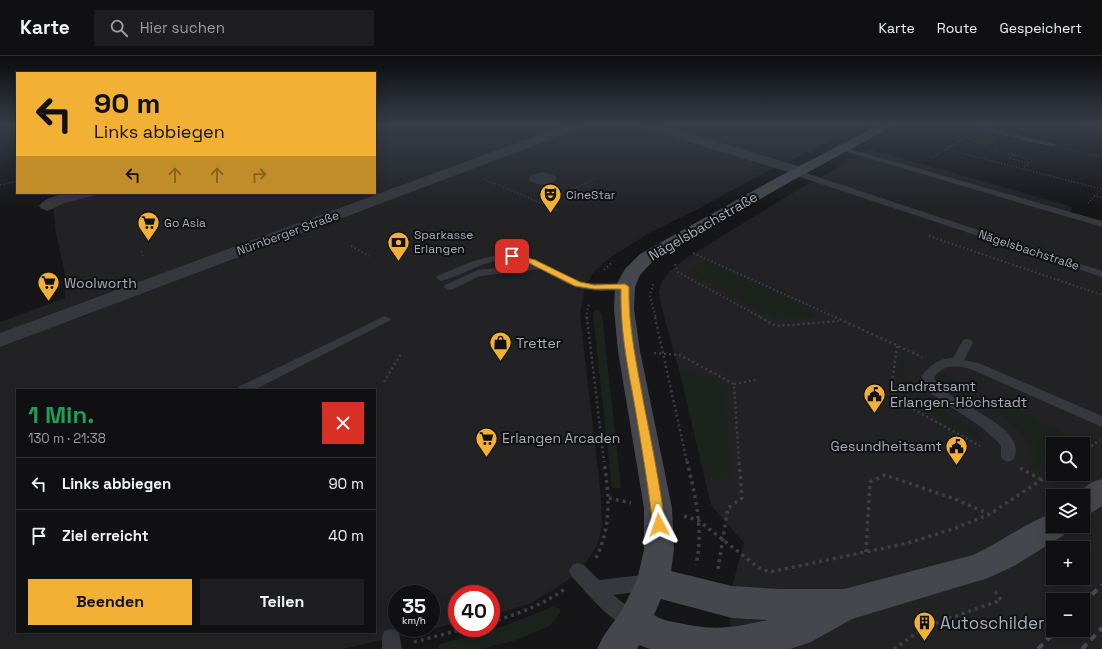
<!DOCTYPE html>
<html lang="de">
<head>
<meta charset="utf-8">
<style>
  body { margin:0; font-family:"Space Grotesk",sans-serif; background:#1e1e20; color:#f1f3f6; height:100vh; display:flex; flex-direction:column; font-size:15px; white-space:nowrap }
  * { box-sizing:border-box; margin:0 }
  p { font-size:13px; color:#9c9d9f }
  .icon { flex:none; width:22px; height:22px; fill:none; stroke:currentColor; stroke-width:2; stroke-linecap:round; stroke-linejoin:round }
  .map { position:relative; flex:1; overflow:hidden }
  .side { position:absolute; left:16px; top:333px; width:360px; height:244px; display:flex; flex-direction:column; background:#101012; border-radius:0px; box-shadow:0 2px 10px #0003,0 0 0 1px #303032 }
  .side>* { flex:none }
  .guide { position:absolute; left:16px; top:16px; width:360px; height:122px; border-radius:0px; box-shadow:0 2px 10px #0003,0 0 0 1px #303032; background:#f2b134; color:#111; overflow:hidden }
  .buttons { position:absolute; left:1046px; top:381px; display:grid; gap:8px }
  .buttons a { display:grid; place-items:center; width:44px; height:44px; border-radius:0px; background:#101012; box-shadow:0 2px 10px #0003,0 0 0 1px #303032; font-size:20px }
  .speed { position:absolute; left:388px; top:529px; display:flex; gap:8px; font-size:20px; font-weight:700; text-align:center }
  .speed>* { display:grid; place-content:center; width:52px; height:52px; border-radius:50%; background:#101012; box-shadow:0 2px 10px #0003,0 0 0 1px #303032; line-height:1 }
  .speed small { font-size:10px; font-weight:400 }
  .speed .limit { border:6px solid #d22; background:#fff; color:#111 }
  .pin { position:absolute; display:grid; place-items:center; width:34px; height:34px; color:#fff; margin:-17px; border-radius:8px; box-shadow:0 2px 6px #0006 }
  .me { position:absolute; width:44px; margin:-22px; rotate:356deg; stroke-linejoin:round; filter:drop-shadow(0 0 3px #0008) }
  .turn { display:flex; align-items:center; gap:14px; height:84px; padding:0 12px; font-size:18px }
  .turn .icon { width:52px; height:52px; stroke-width:2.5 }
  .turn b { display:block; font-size:28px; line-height:34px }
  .lanes { display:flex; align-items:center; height:38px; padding:0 12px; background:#0003; justify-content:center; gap:20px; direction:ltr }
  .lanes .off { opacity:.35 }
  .round { display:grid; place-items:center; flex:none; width:42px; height:42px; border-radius:0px; background:#1e1e20 }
  .summary { display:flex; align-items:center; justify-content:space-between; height:68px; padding:0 12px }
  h1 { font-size:24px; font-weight:800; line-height:30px; color:#1e9e55 }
  .action { display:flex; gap:8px; margin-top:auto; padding:8px 12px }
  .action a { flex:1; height:46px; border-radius:0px; background:#f2b134; color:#111; font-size:16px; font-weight:800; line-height:46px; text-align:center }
  .action a+a { background:#1e1e20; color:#f1f3f6 }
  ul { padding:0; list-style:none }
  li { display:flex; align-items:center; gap:12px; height:52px; padding:0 12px; border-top:1px solid #303032 }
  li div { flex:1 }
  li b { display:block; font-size:15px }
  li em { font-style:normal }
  header { display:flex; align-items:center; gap:24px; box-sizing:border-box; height:56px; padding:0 20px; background:#101012; border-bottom:1px solid #303032 }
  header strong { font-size:19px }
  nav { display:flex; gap:22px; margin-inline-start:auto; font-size:14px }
  .search { width:280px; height:36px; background:#1e1e20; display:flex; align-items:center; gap:10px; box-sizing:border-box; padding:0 14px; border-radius:0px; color:#9c9d9f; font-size:15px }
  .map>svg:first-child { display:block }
  .built { fill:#222225; fill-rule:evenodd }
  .green { fill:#1c231d }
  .water { fill:#2c353c }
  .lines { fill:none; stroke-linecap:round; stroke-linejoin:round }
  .path-far3 { stroke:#3d3f44; stroke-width:1.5; stroke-dasharray:1 2; stroke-linecap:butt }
  .path-far2 { stroke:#3d3f44; stroke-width:2; stroke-dasharray:1.5 2.5; stroke-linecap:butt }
  .path-far1 { stroke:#3d3f44; stroke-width:2.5; stroke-dasharray:2 3; stroke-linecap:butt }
  .path { stroke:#3d3f44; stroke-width:3.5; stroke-dasharray:3 4; stroke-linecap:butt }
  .lane { fill:#37383d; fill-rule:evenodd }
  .street { fill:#37383d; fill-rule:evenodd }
  .secondary { fill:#45474d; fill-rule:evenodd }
  .rail { stroke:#4a4c52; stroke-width:4; stroke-dasharray:7 5.5; stroke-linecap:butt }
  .route { fill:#f2b134; stroke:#9d7322 }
  .labels { text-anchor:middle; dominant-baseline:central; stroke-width:4; stroke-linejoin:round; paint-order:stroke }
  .far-poi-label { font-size:12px; fill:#a8adb8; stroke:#111113; text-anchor:start }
  .far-street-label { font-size:12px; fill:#a8adb8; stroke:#111113 }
  .street-label { font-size:14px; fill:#a8adb8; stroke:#111113 }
  .poi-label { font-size:14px; fill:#a8adb8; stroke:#111113; text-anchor:start }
  .near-poi-label { font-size:17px; fill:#a8adb8; stroke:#111113; text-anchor:start }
</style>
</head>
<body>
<header>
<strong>Karte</strong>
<div class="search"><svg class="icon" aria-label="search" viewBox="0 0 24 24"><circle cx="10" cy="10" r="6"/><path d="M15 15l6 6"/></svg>Hier suchen</div>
<nav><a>Karte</a><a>Route</a><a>Gespeichert</a></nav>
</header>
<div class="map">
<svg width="1102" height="593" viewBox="0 0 1102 593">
  <rect width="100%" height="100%" fill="#161618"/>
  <!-- built -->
  <path class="built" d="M375,69H866L769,114L698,153L649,177L607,204L593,217L584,235L580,259L601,441L602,470L597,490L589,502L572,521L555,533L531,547L491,560V538H457V567L342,593H0V266L65,242V218L56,177L53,150L60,146L100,137H375ZM17,334H375V576H17ZM397,538H431V572H397Z
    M869,93L1073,151L1069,156L1102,166V593H735L730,565L733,527L744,487L711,449L680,317L662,253L659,236L662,225L670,215L685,203L784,142ZM1053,388H1083V418H1053ZM1053,440H1083V470H1053ZM1053,492H1083V522H1053ZM1053,544H1083V574H1053Z"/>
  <!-- green -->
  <path class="green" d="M984,78L999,82L988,90L971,86Z
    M706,205L804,251L815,258L816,260L807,262L775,263L689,217V215Z
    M594,254H598L602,258L621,432H612L593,259Z
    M903,302H906L902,315L904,322L914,335L933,350L976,373L982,382V385L899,342C892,333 898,313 901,303Z
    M686,312L709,320L725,331L730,418C724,428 710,425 704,416L680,317L683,313Z
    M944,319L1059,374L1067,382L1063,388H1053V399L1035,414L1028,409C1034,404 1033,399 1030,392C1015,357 977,350 947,331L943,327L941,321Z
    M554,550L561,554L555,565L547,571L516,584L482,593H438L440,588C479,578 517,567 554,550Z"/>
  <!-- water -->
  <path class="water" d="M543,116L555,119L557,123C550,130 536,130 529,124V121L534,118Z"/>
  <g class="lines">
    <!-- path-far3 -->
    <path class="path-far3" d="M902,80L922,69
      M1066,83L1070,84L1072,82
      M959,85L1033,104L1023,112
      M458,90L464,92
      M946,93L1101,133
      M1067,93L1102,101
      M1013,99L1009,102L1029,107
      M931,102L969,79
      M484,123L555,153
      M584,128L592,132
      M0,129L17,125
      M568,135L597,122
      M1094,140L1102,142
      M1088,147L1102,132"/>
    <!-- path-far2 -->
    <path class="path-far2" d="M552,152L559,155
      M929,180L1102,239
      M351,190L369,200
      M141,195L143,201
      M693,197L837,262
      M675,208L678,216L762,262
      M604,214L612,206
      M653,228L650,240L656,262
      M586,262L589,247"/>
    <!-- path-far1 -->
    <path class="path-far1" d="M587,261L604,406
      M655,261L687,406
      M760,261L776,270L839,265
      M835,261L922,301
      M897,290L891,334L892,338L900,346L980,390
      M654,297L680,299L734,328L739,406
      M384,326L402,296
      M734,328L756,324
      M1083,396L1100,384"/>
    <!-- path -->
    <path class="path" d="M687,405C695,439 704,474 696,509
      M1020,412L1042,424
      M609,442L631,447
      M684,460L699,465L759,512L770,516L908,487L953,473L990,458L1053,416
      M866,496L870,426L885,419L955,443L989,458
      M596,502C612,468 609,440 604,405
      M718,513L728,452L742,442L739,405
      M491,566C518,558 543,549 566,532
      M414,586L467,572
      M894,593L925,571L1001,544L994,534"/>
    <!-- lane -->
    <path class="lane" d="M1083,69L1102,71V75L1084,70Z
      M981,70L1055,88L1056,89L1053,91L979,73L978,72Z
      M843,91L1102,165V171L841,94L839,93Z
      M794,115H800L1102,215V221L794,119Z
      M505,197C538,197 553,219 582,226C592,229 625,225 630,231L625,234L600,235L582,233L565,227L540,213L480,220L453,233L449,234L444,231L445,229L478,214L530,208C497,193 472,217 441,225L436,222L437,220L473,205Z
      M385,260L391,263L389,265L254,334H237L238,331Z
      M967,283L971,284L973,287L964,304L981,308L1102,360V371L973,314C957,309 946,307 934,321C940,347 1033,368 1013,404L1008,406L1003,404L1001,400V390L997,385L980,370L930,337L923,325L922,320C929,309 940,302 953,302L963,284Z
      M578,507L584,509L599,524L650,518L656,520L659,526L656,532L650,534L614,539C622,548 637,553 642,565L640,571L633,574C608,564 590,540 572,521L569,515L572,509Z
      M391,573L398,575L400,582L402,593H382V582L384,575Z"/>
    <!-- street -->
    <path class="street" d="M565,69H583L581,72L0,291V277Z
      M640,69H660L805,112L807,115L805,118L800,119L795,118L642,72Z
      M69,137H95L93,140L64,147L52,153L47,155L42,153L39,150C45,141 59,139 69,137Z"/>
    <!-- secondary -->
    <path class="secondary" d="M879,69H895L788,127L652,206L640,219L635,231L634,253L640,295L672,452L674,494L671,515L732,530L780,533H844L973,499C1000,487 1025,467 1053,457V470H1068L1064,479L1014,510L988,522L852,563L811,586L790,593H650L639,589L637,593H597L603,581L622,554L637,524L644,494V452L618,295L614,253L615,231L625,213L640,198L778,121ZM661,543L732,562L768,564C735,571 718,575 684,568C674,566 663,565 654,559Z
      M1102,423V450L1093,456L1083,460V440H1073L1092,426Z"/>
    <!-- rail -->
    <path class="rail" d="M1083,547L1102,529
      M1038,593L1057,574
      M1082,593L1102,572"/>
  </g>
  <!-- sky -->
  <linearGradient id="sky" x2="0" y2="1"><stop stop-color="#0c0c0d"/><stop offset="0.45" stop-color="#363c48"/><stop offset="1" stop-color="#363c48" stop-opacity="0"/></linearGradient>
  <rect width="1102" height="152" fill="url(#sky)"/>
  <!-- route -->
  <path class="route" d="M512,198L535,204L580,226L594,229L625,228L629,231C628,271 637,309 644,349C652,389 660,429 665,469L664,473L659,475L655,473L653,469C648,428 641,387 634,345C627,308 620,271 621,233H594L575,230L529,207L510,202L509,200Z"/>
  <!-- icons -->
  <defs>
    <symbol id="theatre-pin" viewBox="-11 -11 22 30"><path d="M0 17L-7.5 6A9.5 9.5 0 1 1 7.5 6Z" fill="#f2b134" stroke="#111113"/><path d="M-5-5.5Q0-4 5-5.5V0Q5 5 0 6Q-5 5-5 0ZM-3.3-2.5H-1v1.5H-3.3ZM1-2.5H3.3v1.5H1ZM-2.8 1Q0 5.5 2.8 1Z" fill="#111"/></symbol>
    <symbol id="supermarket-pin" viewBox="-11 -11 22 30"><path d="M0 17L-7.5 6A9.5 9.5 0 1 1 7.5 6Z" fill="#f2b134" stroke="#111113"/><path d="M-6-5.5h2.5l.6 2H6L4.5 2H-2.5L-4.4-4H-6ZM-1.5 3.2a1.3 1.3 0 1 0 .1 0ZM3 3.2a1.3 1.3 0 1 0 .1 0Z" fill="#111"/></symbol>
    <symbol id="bank-pin" viewBox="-11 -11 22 30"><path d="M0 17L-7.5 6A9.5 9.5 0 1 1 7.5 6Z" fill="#f2b134" stroke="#111113"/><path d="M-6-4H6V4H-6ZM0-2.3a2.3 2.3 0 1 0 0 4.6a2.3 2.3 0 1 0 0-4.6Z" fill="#111"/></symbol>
    <symbol id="shop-pin" viewBox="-11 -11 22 30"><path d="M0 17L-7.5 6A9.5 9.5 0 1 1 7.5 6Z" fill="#f2b134" stroke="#111113"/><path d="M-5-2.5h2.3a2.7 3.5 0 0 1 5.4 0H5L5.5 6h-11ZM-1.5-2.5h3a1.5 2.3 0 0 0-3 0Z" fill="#111"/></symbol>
    <symbol id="civic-pin" viewBox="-11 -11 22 30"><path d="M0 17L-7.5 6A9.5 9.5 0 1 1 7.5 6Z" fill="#f2b134" stroke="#111113"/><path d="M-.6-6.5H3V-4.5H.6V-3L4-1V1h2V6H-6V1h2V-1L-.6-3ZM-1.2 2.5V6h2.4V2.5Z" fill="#111"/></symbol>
    <symbol id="building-pin" viewBox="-11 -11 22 30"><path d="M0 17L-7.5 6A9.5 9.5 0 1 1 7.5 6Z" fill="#f2b134" stroke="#111113"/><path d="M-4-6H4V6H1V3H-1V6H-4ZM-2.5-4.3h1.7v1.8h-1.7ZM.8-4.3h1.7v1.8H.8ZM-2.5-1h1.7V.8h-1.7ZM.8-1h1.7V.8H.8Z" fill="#111"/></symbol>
  </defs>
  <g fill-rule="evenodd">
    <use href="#theatre-pin" x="538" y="126" width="25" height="34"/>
    <use href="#supermarket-pin" x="136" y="154" width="25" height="34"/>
    <use href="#bank-pin" x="386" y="174" width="25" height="34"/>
    <use href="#supermarket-pin" x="36" y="214" width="25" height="34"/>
    <use href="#shop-pin" x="488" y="274" width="25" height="34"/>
    <use href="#civic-pin" x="862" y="326" width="25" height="34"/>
    <use href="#supermarket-pin" x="474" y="370" width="25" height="34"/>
    <use href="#civic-pin" x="944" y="378" width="25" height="34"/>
    <use href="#building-pin" x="912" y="554" width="25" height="34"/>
  </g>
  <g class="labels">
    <!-- far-poi labels -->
    <g class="far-poi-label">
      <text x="566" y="139">CineStar</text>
      <text x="164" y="167">Go Asia</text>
      <text x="414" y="179">Sparkasse<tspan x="414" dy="14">Erlangen</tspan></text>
    </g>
    <!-- far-street labels -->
    <g class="far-street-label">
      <text transform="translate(288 177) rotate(-20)">Nürnberger Straße</text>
      <text transform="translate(1029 194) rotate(18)">Nägelsbachstraße</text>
    </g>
    <!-- street labels -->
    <g class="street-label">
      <text transform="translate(703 170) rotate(-30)">Nägelsbachstraße</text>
    </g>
    <!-- poi labels -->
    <g class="poi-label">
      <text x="64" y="227">Woolworth</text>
      <text x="516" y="287">Tretter</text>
      <text x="890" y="330">Landratsamt<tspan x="890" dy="16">Erlangen-Höchstadt</tspan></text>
      <text x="502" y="382">Erlangen Arcaden</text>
      <text x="942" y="390" text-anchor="end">Gesundheitsamt</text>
    </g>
    <!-- near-poi labels -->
    <g class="near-poi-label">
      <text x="940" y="567">Autoschilder</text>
    </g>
  </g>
</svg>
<div class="buttons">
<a><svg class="icon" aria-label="search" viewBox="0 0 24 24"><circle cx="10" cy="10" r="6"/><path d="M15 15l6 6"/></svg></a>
<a><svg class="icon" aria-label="layers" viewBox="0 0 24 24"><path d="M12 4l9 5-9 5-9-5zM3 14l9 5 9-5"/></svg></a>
<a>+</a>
<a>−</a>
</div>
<div class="speed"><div>35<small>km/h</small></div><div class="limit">40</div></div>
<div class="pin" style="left:512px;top:200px;background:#d93025"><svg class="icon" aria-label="arrive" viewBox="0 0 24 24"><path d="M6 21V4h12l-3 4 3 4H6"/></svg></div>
<svg class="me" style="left:659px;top:469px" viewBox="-20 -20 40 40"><path d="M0-17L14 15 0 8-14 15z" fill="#f2b134" stroke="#fff" stroke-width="4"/></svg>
<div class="guide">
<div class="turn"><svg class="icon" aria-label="left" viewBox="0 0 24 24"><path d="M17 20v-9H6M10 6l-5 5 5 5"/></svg><div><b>90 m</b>Links abbiegen</div></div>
<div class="lanes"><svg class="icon" aria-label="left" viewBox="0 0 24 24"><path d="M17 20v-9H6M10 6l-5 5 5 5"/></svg><svg class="icon off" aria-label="ahead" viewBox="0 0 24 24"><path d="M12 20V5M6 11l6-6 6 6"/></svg><svg class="icon off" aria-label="ahead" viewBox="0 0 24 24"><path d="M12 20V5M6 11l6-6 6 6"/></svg><svg class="icon off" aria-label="right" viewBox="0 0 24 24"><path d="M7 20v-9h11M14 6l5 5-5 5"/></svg></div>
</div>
<section class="side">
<div class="summary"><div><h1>1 Min.</h1><p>130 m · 21:38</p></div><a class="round" style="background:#d93025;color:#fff"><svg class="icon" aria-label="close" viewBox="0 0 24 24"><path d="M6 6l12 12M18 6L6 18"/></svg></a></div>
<ul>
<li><svg class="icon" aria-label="left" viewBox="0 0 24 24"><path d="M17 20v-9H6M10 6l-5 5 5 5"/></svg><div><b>Links abbiegen</b></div><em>90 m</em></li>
<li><svg class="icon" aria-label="arrive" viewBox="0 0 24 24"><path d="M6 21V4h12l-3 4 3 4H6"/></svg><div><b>Ziel erreicht</b></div><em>40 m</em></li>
</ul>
<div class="action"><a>Beenden</a><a>Teilen</a></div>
</section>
</div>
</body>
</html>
